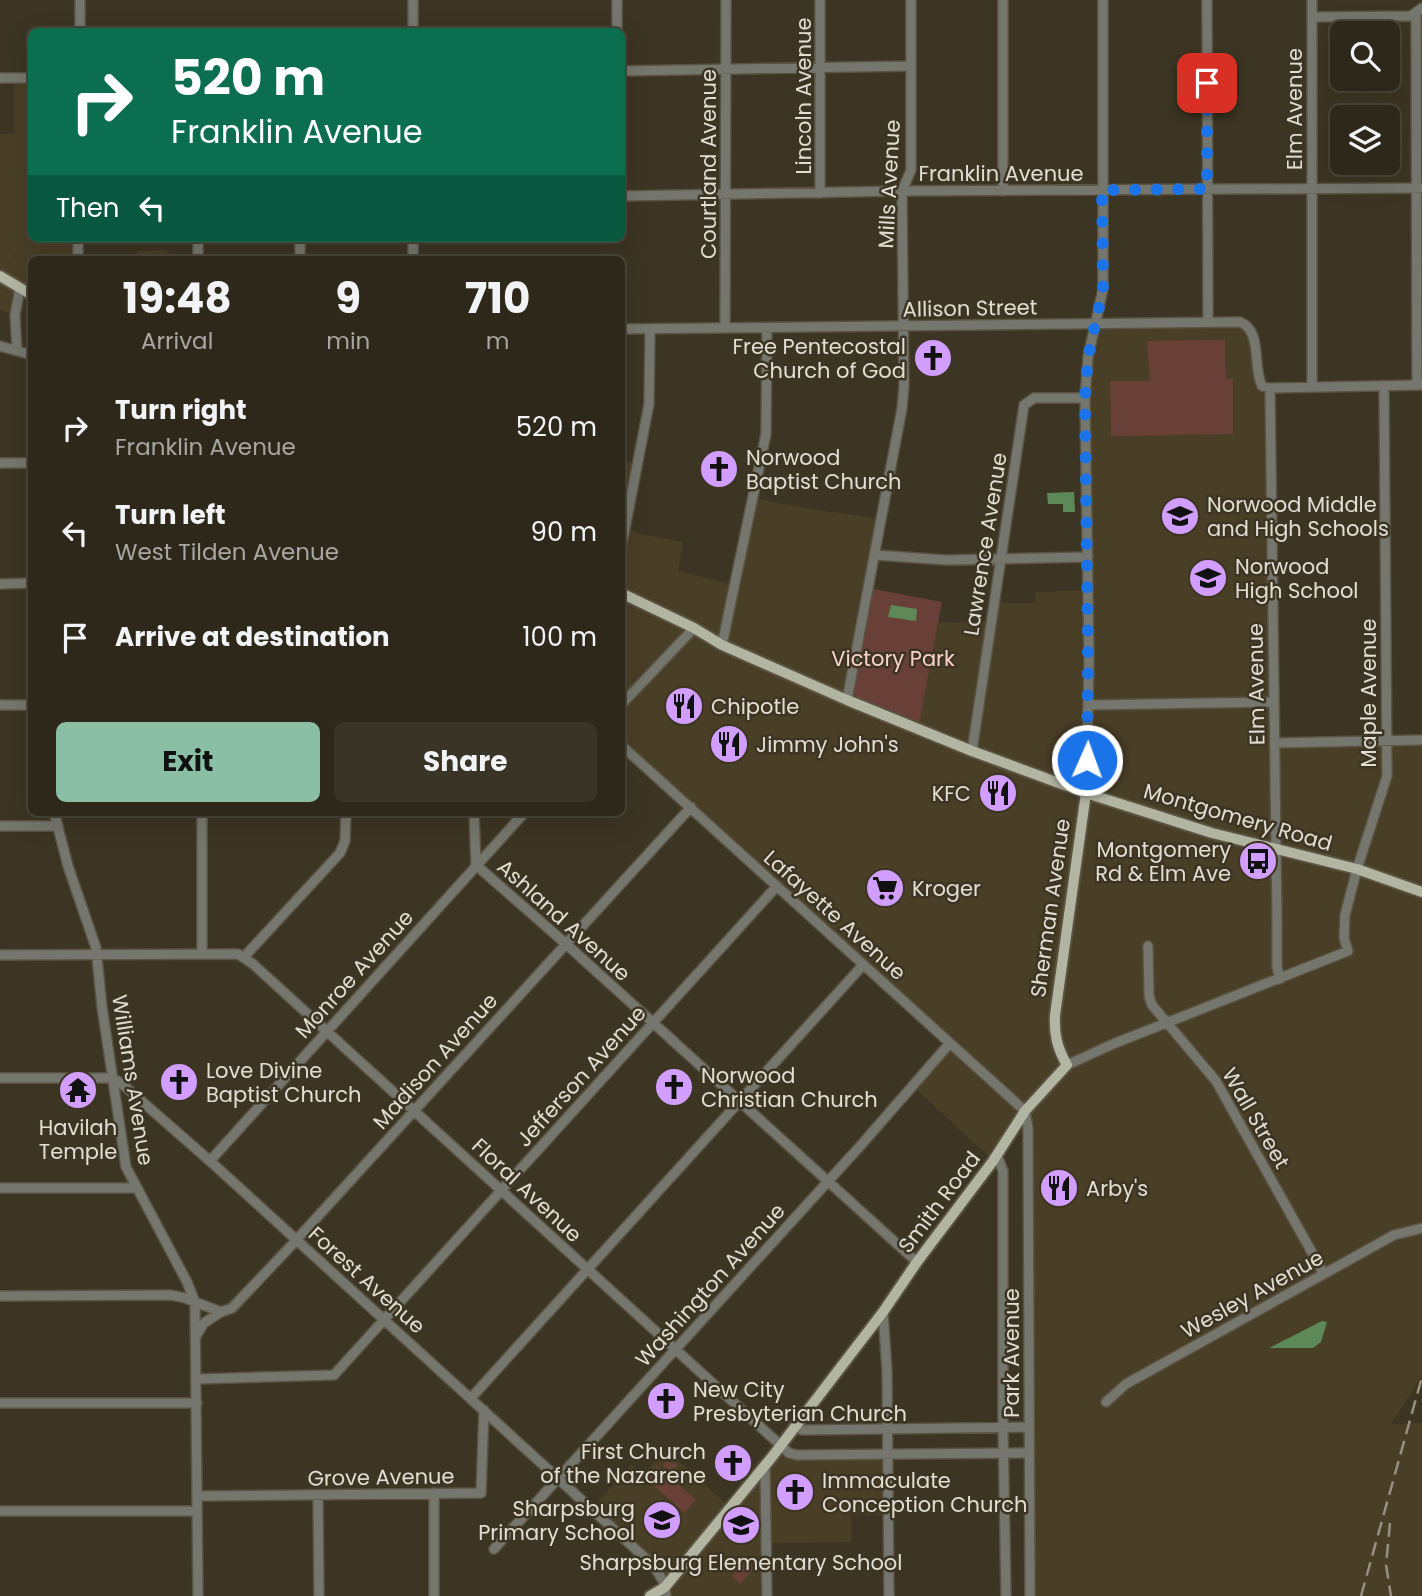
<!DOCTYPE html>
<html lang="en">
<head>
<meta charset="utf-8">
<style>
  body { margin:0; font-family:Poppins,sans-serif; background:#3a3427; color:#f1f3f6; height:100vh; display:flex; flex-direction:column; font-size:26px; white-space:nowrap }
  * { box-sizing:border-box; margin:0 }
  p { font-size:23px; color:#a7a6a2 }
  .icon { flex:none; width:38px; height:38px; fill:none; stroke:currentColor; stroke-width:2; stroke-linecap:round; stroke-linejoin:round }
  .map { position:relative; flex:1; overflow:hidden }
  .side { position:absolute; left:28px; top:256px; width:597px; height:560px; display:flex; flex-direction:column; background:#2e281a; border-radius:10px; box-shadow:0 7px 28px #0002,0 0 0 2px #494439 }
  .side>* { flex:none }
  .top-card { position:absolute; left:28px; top:28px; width:597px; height:214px; border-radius:10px; box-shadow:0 7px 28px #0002,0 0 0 2px #494439; background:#0b6e4f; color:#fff; overflow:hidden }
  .tools { position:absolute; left:1330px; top:21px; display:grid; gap:14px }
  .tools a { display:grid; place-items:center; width:70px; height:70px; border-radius:10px; background:#2e281a; box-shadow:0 7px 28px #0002,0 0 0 2px #494439; font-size:35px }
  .pin { position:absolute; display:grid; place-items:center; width:60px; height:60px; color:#fff; margin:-30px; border-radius:14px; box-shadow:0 4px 10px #0006 }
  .me { position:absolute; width:77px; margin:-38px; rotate:2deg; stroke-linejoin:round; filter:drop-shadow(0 0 5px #0008) }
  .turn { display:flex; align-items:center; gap:24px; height:147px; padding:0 28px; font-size:32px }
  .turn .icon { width:91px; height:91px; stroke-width:2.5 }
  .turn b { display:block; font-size:49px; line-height:60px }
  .then { display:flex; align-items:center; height:66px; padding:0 28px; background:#0003; gap:14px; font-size:26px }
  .eta { display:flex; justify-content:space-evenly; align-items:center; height:119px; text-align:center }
  .eta b { font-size:42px; font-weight:700; line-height:49px }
  .cta { display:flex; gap:14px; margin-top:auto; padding:14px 28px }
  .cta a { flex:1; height:80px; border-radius:10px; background:#8abfa5; color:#111; font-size:28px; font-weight:700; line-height:80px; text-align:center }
  .cta a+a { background:#3a3427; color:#f1f3f6 }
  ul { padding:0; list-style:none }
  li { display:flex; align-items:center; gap:21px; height:105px; padding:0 28px }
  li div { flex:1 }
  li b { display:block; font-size:26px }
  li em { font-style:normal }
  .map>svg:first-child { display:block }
  .built { fill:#493e26 }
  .green { fill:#684038 }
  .water { fill:#5d8958 }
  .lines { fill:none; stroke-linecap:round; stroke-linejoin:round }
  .minor-casing { stroke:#5b5342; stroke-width:12 }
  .major-casing { stroke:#5b5342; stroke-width:14 }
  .minor { stroke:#75766d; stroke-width:9 }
  .major { stroke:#b3b5a3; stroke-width:10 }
  .rail { stroke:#969082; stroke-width:2.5; stroke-dasharray:14 7; stroke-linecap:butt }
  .route { stroke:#1a73e8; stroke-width:12; stroke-dasharray:0 21.6 }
  .labels { text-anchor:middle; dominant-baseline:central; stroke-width:5; stroke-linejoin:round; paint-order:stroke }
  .street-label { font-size:21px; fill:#e2ddd2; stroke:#3d3523 }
  .poi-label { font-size:21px; fill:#e2ddd2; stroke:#3d3523; text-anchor:start }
  .park-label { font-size:21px; fill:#f9d1c9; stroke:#3d3523 }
</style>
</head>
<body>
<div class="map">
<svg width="1422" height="1596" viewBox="0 0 1422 1596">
  <rect width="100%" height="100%" fill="#3d3523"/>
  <!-- built -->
  <path class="built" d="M14,78H31L32,238H78V259H32L31,295L20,289L15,315L0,310V134H14Z
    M166,250L173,259H136L137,251Z
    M1208,322L1249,327L1258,379L1270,388L1275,742L1422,740V1376L1391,1424L1422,1423V1596H1030L1025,1112L993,1161L913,1086L950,1043L621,745V461L638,463L625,528L641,534L683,542L678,571L734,585L753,498L811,509L881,519L847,700L918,729L938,623L991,621L994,603H1035L1036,592L1088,590L1085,398L1096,323Z
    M781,1446L789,1453H887L888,1515H851V1542L767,1543V1596H666L663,1581L592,1508L632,1464L642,1475L666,1450L730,1507Z"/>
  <!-- green -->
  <path class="green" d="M1225,340L1226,379H1233V434L1111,436L1110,381H1150L1147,341Z
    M868,588L942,602L918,730L847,700Z
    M666,1461L677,1464L675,1474L670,1477L696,1500L685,1513L646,1479L657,1466L667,1474L663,1465Z
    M747,1560L755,1567L740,1584L732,1576Z"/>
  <!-- water -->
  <path class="water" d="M1074,492L1075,512H1063V504H1048L1047,493Z
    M891,605L917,609L916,621L888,617Z
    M1322,1321L1327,1322L1321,1342L1313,1348H1269Z"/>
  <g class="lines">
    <defs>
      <path id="minor" d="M617,0V32
        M1003,0V191
        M1207,0L1208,322
        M1312,0V387
        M1416,14L1417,385
        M1312,17L1411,16L1422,8
        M80,32V0
        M413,32V0
        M621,71L911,66
        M0,78H32
        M820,193V0
        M621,196L902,191L1422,188
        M78,238V259
        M198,259V238
        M300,259V238
        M413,259V238
        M725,327L726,0
        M621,329L1240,322C1263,331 1252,367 1262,386L1270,388L1422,385
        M0,346L32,355
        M17,350L15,315L20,288
        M1270,388L1277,923V967L1280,979
        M0,463H32
        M621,549L649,404L650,329
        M875,555L946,560L1088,557
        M0,584L32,583
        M722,645L766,434L767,328
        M847,700L902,408L904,386L902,191L911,170V0
        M0,705H32
        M621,705L694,628
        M1088,705L1273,702
        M1275,743L1422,740
        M621,745L1025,1111L1028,1128L1030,1596
        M972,751L1024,405L1034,398H1085
        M1086,793L1089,662L1085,398L1088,357L1103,289V0
        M54,812L68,866L96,948L102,1007L126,1167L187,1282L195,1302L198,1596
        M202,812V953
        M474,812L476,865L565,943L917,1262
        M0,826H58
        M1148,946L1149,996L1152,1005L1216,1081L1324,1274
        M0,955L238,954L253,964L789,1453L797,1455L1029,1453
        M244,957L340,853L345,841L346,812
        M1067,1065L1113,1044L1348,951L1344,938L1345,915L1357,869L1387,776L1384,386
        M0,1078H113L122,1084L210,1161L654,1566L663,1581L666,1596
        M997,1155L1003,1171V1428L1006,1596
        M210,1161L525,812
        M0,1188H136
        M0,1296L171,1295L185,1298L221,1312L232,1308L289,1248L691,807
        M883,1312L887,1371L889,1596
        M196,1336L204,1323L221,1312
        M197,1379L334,1375L777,886
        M471,1398L863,965
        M1106,1402L1126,1384L1394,1235L1422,1228
        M0,1403H197
        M796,1425L802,1430L1029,1427
        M765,1466L767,1596
        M318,1495L319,1596
        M198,1496L481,1493L484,1410
        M0,1511H197
        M494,1549L862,1144L950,1043
        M434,1596V1493"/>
      <path id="major" d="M0,276L32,295
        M621,593L694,628L722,645L847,700L972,751L1086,793L1212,833L1357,869L1422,892
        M650,1596L665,1587L772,1457L883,1312L917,1262L993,1161L1025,1111L1067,1065C1057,1048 1054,1034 1055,1015L1086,793"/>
    </defs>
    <!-- minor casing -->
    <use href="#minor" class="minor-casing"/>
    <!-- major casing -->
    <use href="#major" class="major-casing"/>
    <!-- minor -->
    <use href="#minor" class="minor"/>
    <!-- major -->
    <use href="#major" class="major"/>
    <!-- rail -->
    <path class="rail" d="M1390,1523L1386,1565L1391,1596
      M1361,1596L1422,1377"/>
  </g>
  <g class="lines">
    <!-- route -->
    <path class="route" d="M1087,760L1088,662L1085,398L1088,357L1103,289L1102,190L1207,189V83"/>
  </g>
  <!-- icons -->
  <defs>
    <symbol id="church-disc" viewBox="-11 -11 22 22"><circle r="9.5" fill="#d19dfe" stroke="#3d3523"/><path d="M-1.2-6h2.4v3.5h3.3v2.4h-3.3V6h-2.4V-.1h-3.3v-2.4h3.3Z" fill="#111"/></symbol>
    <symbol id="school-disc" viewBox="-11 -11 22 22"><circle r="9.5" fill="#d19dfe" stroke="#3d3523"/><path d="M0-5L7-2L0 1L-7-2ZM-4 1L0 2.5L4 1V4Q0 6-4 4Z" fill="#111"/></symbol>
    <symbol id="restaurant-disc" viewBox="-11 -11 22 22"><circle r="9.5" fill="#d19dfe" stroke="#3d3523"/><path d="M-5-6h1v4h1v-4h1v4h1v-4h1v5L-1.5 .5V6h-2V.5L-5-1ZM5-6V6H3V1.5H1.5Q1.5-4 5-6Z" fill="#111"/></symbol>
    <symbol id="bus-disc" viewBox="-11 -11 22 22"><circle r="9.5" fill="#d19dfe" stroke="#3d3523"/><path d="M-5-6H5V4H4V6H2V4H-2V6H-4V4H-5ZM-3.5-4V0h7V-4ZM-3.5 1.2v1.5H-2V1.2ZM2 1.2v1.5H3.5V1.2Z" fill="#111"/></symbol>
    <symbol id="supermarket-disc" viewBox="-11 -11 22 22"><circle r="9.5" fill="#d19dfe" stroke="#3d3523"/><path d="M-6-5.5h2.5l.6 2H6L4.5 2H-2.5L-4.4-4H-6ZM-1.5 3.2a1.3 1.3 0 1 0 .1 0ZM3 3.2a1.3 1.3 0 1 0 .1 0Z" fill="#111"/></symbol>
    <symbol id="temple-disc" viewBox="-11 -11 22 22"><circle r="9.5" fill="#d19dfe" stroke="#3d3523"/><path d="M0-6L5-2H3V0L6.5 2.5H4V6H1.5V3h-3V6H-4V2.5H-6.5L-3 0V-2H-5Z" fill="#111"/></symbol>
  </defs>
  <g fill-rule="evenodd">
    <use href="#church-disc" x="911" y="336" width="44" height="44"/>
    <use href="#church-disc" x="697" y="447" width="44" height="44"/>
    <use href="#school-disc" x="1158" y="494" width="44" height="44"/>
    <use href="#school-disc" x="1186" y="556" width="44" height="44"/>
    <use href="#restaurant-disc" x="662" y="684" width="44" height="44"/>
    <use href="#restaurant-disc" x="707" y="722" width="44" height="44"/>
    <use href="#restaurant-disc" x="976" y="771" width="44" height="44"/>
    <use href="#bus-disc" x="1236" y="839" width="44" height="44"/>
    <use href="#supermarket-disc" x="863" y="866" width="44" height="44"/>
    <use href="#church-disc" x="157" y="1060" width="44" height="44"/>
    <use href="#church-disc" x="652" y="1065" width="44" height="44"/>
    <use href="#temple-disc" x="56" y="1068" width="44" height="44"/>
    <use href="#restaurant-disc" x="1037" y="1166" width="44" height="44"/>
    <use href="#church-disc" x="644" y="1379" width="44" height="44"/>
    <use href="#church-disc" x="711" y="1441" width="44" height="44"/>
    <use href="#church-disc" x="773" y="1470" width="44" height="44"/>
    <use href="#school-disc" x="640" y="1498" width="44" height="44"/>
    <use href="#school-disc" x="719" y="1503" width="44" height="44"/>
  </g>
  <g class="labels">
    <!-- street labels -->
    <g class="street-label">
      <text transform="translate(803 96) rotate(-90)">Lincoln Avenue</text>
      <text transform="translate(1294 109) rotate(-90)">Elm Avenue</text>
      <text transform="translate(708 164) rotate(-90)">Courtland Avenue</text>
      <text x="1001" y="173">Franklin Avenue</text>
      <text transform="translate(889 184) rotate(-87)">Mills Avenue</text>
      <text transform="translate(970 308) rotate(-1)">Allison Street</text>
      <text transform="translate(985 544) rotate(-81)">Lawrence Avenue</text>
      <text transform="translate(1256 684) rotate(-91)">Elm Avenue</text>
      <text transform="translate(1368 693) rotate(-90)">Maple Avenue</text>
      <text transform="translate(1238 817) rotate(16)">Montgomery Road</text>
      <text transform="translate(1050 908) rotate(-82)">Sherman Avenue</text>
      <text transform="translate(835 915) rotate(42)">Lafayette Avenue</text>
      <text transform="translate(564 920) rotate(42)">Ashland Avenue</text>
      <text transform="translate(354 974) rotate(-48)">Monroe Avenue</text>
      <text transform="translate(435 1061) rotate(-48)">Madison Avenue</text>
      <text transform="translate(581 1076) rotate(-48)">Jefferson Avenue</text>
      <text transform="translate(133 1080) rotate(81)">Williams Avenue</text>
      <text transform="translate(1256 1118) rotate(60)">Wall Street</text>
      <text transform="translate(527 1190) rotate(43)">Floral Avenue</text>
      <text transform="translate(939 1202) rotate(-53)">Smith Road</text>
      <text transform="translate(367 1280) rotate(42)">Forest Avenue</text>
      <text transform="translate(710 1285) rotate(-48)">Washington Avenue</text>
      <text transform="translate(1252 1294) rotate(-29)">Wesley Avenue</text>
      <text transform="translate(1011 1353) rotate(-90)">Park Avenue</text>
      <text transform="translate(381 1477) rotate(-1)">Grove Avenue</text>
    </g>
    <!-- poi labels -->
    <g class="poi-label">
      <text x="906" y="346" text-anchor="end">Free Pentecostal<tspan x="906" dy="24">Church of God</tspan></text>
      <text x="746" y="457">Norwood<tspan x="746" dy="24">Baptist Church</tspan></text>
      <text x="1207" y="504">Norwood Middle<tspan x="1207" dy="24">and High Schools</tspan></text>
      <text x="1235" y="566">Norwood<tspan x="1235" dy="24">High School</tspan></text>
      <text x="711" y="706">Chipotle</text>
      <text x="756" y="744">Jimmy John's</text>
      <text x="971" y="793" text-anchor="end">KFC</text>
      <text x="1231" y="849" text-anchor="end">Montgomery<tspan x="1231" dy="24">Rd &amp; Elm Ave</tspan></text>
      <text x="912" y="888">Kroger</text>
      <text x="206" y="1070">Love Divine<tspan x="206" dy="24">Baptist Church</tspan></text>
      <text x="701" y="1075">Norwood<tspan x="701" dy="24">Christian Church</tspan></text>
      <text x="78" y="1127" text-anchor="middle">Havilah<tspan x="78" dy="24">Temple</tspan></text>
      <text x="1086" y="1188">Arby's</text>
      <text x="693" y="1389">New City<tspan x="693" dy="24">Presbyterian Church</tspan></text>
      <text x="706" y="1451" text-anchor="end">First Church<tspan x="706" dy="24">of the Nazarene</tspan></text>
      <text x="822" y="1480">Immaculate<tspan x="822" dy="24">Conception Church</tspan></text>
      <text x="635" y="1508" text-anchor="end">Sharpsburg<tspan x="635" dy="24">Primary School</tspan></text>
      <text x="741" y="1562" text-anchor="middle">Sharpsburg Elementary School</text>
    </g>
    <!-- park labels -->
    <g class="park-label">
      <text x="893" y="658">Victory Park</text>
    </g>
  </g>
</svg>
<div class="tools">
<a><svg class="icon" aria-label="search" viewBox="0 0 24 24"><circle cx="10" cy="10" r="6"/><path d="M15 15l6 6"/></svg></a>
<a><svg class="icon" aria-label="layers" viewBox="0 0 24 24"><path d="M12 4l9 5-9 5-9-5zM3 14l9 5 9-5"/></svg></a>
</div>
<div class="pin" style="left:1207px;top:83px;background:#d93025"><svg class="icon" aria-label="arrive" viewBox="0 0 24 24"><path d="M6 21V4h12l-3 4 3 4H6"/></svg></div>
<svg class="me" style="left:1087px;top:760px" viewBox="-20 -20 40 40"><circle r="17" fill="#1a73e8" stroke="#fff" stroke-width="3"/><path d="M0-11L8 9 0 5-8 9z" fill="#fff"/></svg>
<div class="top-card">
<div class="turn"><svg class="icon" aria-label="right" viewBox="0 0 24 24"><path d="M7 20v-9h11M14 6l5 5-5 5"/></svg><div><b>520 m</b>Franklin Avenue</div></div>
<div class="then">Then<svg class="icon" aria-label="left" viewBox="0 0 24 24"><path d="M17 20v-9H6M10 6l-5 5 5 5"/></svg></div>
</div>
<section class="side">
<div class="eta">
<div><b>19:48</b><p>Arrival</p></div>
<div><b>9</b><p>min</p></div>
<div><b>710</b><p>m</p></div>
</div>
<ul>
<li><svg class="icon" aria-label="right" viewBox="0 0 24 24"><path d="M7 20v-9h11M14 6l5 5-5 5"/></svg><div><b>Turn right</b><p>Franklin Avenue</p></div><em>520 m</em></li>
<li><svg class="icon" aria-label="left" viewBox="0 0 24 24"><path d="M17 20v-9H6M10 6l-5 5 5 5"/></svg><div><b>Turn left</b><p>West Tilden Avenue</p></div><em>90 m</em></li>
<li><svg class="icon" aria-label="arrive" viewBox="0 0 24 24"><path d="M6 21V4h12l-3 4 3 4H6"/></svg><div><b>Arrive at destination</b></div><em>100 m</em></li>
</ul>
<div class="cta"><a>Exit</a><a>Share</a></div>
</section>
</div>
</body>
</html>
